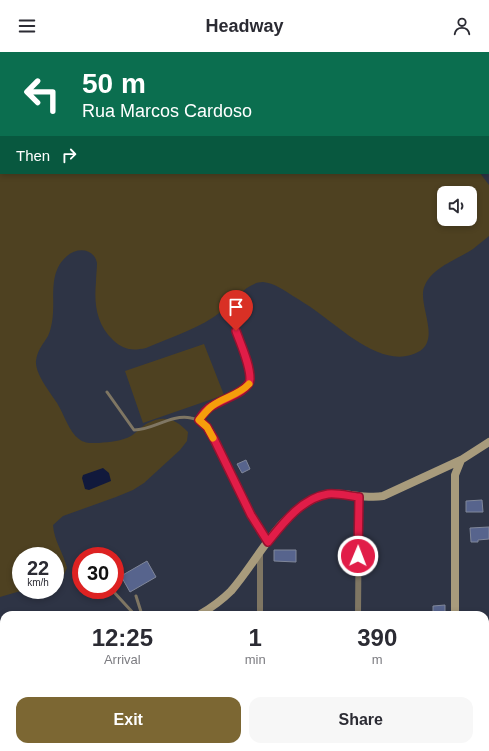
<!DOCTYPE html>
<html lang="en">
<head>
<meta charset="utf-8">
<style>
  body { margin:0; font-family:Arial,sans-serif; background:#f7f7f7; color:#2b2b33; height:100vh; display:flex; flex-direction:column; font-size:15px; white-space:nowrap }
  * { box-sizing:border-box; margin:0 }
  p { font-size:13px; color:#7c7c81 }
  .icon { flex:none; width:22px; height:22px; fill:none; stroke:currentColor; stroke-width:2; stroke-linecap:round; stroke-linejoin:round }
  .map { position:relative; flex:1; overflow:hidden }
  .side { position:absolute; left:0px; top:559px; width:489px; height:140px; display:flex; flex-direction:column; background:#fff; border-radius:12px 12px 0 0; box-shadow:0 2px 6px #0003 }
  .side>* { flex:none }
  .guide { position:absolute; left:0px; top:0px; width:489px; height:122px; box-shadow:0 2px 6px #0003; background:#0b6e4f; color:#fff; overflow:hidden }
  .controls { position:absolute; left:437px; top:134px; display:grid; gap:8px }
  .controls a { display:grid; place-items:center; width:40px; height:40px; border-radius:8px; background:#fff; box-shadow:0 2px 6px #0003; font-size:20px }
  .speed { position:absolute; left:12px; top:495px; display:flex; gap:8px; font-size:20px; font-weight:700; text-align:center }
  .speed>* { display:grid; place-content:center; width:52px; height:52px; border-radius:50%; background:#fff; box-shadow:0 2px 6px #0003; line-height:1 }
  .speed small { font-size:10px; font-weight:400 }
  .speed .limit { border:6px solid #d22; background:#fff; color:#111 }
  .pin { position:absolute; display:grid; place-items:center; width:34px; height:34px; color:#fff; margin:-41px -17px; border-radius:50% 50% 50% 0; rotate:-45deg; box-shadow:0 0 4px #0007 }
  .pin .icon { rotate:45deg }
  .me { position:absolute; width:44px; margin:-22px; rotate:1deg; stroke-linejoin:round; filter:drop-shadow(0 0 3px #0008) }
  .turn { display:flex; align-items:center; gap:14px; height:84px; padding:0 16px; font-size:18px }
  .turn .icon { width:52px; height:52px; stroke-width:2.5 }
  .turn b { display:block; font-size:28px; line-height:34px }
  .then { display:flex; align-items:center; height:38px; padding:0 16px; background:#0003; gap:8px; font-size:15px }
  .eta { display:flex; justify-content:space-evenly; align-items:center; height:68px; text-align:center }
  .eta b { font-size:24px; font-weight:700; line-height:28px }
  .button { display:flex; gap:8px; margin-top:auto; padding:8px 16px }
  .button a { flex:1; height:46px; border-radius:12px; background:#7c6733; color:#fff; font-size:16px; font-weight:700; line-height:46px; text-align:center }
  .button a+a { background:#f7f7f7; color:#2b2b33 }
  header { display:flex; justify-content:space-between; align-items:center; height:52px; padding:0 16px; background:#fff; font-size:18px; font-weight:700 }
  .map>svg:first-child { display:block }
  .built { fill:#373f54 }
  .green { fill:#4e4121; fill-rule:evenodd }
  .water { fill:#11193c }
  .building { fill:#57648d; stroke:#80879a }
  .lines { fill:none; stroke-linecap:round; stroke-linejoin:round }
  .lane { stroke:#7f7663; stroke-width:3 }
  .street { stroke:#7f7663; stroke-width:6 }
  .secondary { stroke:#a89b7c; stroke-width:8 }
  .route-casing { stroke:#92132f; stroke-width:10 }
  .route { stroke:#e11d48; stroke-width:7 }
  .slow { stroke:#f59e0b; stroke-width:7 }
</style>
</head>
<body>
<header><svg class="icon" aria-label="menu" viewBox="0 0 24 24"><path d="M4 6h16M4 12h16M4 18h16"/></svg>Headway<svg class="icon" aria-label="person" viewBox="0 0 24 24"><circle cx="12" cy="8" r="4"/><path d="M4 21q1-7 8-7t8 7"/></svg></header>
<div class="map">
<svg width="489" height="699" viewBox="0 0 489 699">
  <rect width="100%" height="100%" fill="#2e3445"/>
  <!-- built -->
  <path class="built" d="M485,634H489V685H485Z"/>
  <!-- green -->
  <path class="green" d="M0,0H489L488,105V1H1V121H480L489,133V184C484,188 478,193 473,197C458,207 433,215 425,233C416,250 441,285 420,299C385,320 342,277 316,259C308,253 301,249 293,244C284,238 274,231 263,230C246,230 234,250 222,259C201,276 171,285 146,296C132,299 124,298 113,288C96,272 94,251 96,230C96,224 97,217 97,211C94,196 77,195 67,204C47,221 56,248 52,270C51,275 50,280 48,284C43,292 37,299 36,309C35,322 50,340 57,351C64,362 69,380 79,387C85,392 93,391 99,391C110,390 122,389 131,384C137,380 142,374 148,371C165,362 177,368 188,380L187,389L180,398L144,431L133,438L116,445L63,464L53,473C54,489 63,500 67,516L62,527L55,530V504H21V538H24L0,545ZM444,141H470V167H444Z
    M204,292L224,343L143,371L125,319Z
    M485,647H489V682H485Z"/>
  <!-- water -->
  <path class="water" d="M103,416L109,421L111,429L89,438L85,437L82,426L83,423Z"/>
  <!-- building -->
  <path class="building" d="M246,408L250,417L242,421L237,412Z
    M482,448L483,460H466V449Z
    M489,475V487L478,488V490H471L470,476Z
    M274,498H296V510L274,509Z
    M147,509L156,525L130,540L121,524Z
    M445,553V563H433V554Z"/>
  <g class="lines">
    <!-- lane -->
    <path class="lane" d="M107,340L134,378C154,378 170,362 191,366C197,367 202,370 206,375C216,385 223,405 229,418C241,442 253,465 267,488
      M199,368C203,362 207,356 214,353C223,347 250,339 250,327C250,312 241,293 236,279
      M112,538L135,563
      M136,544L142,563"/>
    <!-- street -->
    <path class="street" d="M260,563V501
      M358,563L359,445
      M485,627H489
      M260,695V699
      M358,695V699
      M162,699V695"/>
    <!-- secondary -->
    <path class="secondary" d="M199,563C211,556 222,548 231,539C259,507 278,461 320,444C338,437 362,448 383,444L461,408L489,390
      M455,563V423L461,408
      M458,695V699
      M99,699L101,695"/>
  </g>
  <g class="lines">
    <defs>
      <path id="route" d="M236,279C241,293 250,312 250,327C250,339 223,347 214,353C207,356 203,362 199,368L207,375L214,387L251,463L268,490C283,471 302,446 328,442C338,441 349,444 359,445L358,504"/>
    </defs>
    <!-- route casing -->
    <use href="#route" class="route-casing"/>
    <!-- route -->
    <use href="#route" class="route"/>
    <!-- slow -->
    <path class="slow" d="M213,386L207,375L199,368C203,363 207,358 212,354C224,345 239,343 249,332"/>
  </g>
</svg>
<div class="controls">
<a><svg class="icon" aria-label="sound" viewBox="0 0 24 24"><path d="M4 9h4l5-4v14l-5-4H4zM17 9q2 3 0 6"/></svg></a>
</div>
<div class="speed"><div>22<small>km/h</small></div><div class="limit">30</div></div>
<div class="pin" style="left:236px;top:279px;background:#d93025"><svg class="icon" aria-label="arrive" viewBox="0 0 24 24"><path d="M6 21V4h12l-3 4 3 4H6"/></svg></div>
<svg class="me" style="left:358px;top:504px" viewBox="-20 -20 40 40"><circle r="17" fill="#e11d48" stroke="#fff" stroke-width="3"/><path d="M0-11L8 9 0 5-8 9z" fill="#fff"/></svg>
<div class="guide">
<div class="turn"><svg class="icon" aria-label="left" viewBox="0 0 24 24"><path d="M17 20v-9H6M10 6l-5 5 5 5"/></svg><div><b>50 m</b>Rua Marcos Cardoso</div></div>
<div class="then">Then<svg class="icon" aria-label="right" viewBox="0 0 24 24"><path d="M7 20v-9h11M14 6l5 5-5 5"/></svg></div>
</div>
<section class="side">
<div class="eta">
<div><b>12:25</b><p>Arrival</p></div>
<div><b>1</b><p>min</p></div>
<div><b>390</b><p>m</p></div>
</div>
<div class="button"><a>Exit</a><a>Share</a></div>
</section>
</div>
</body>
</html>
